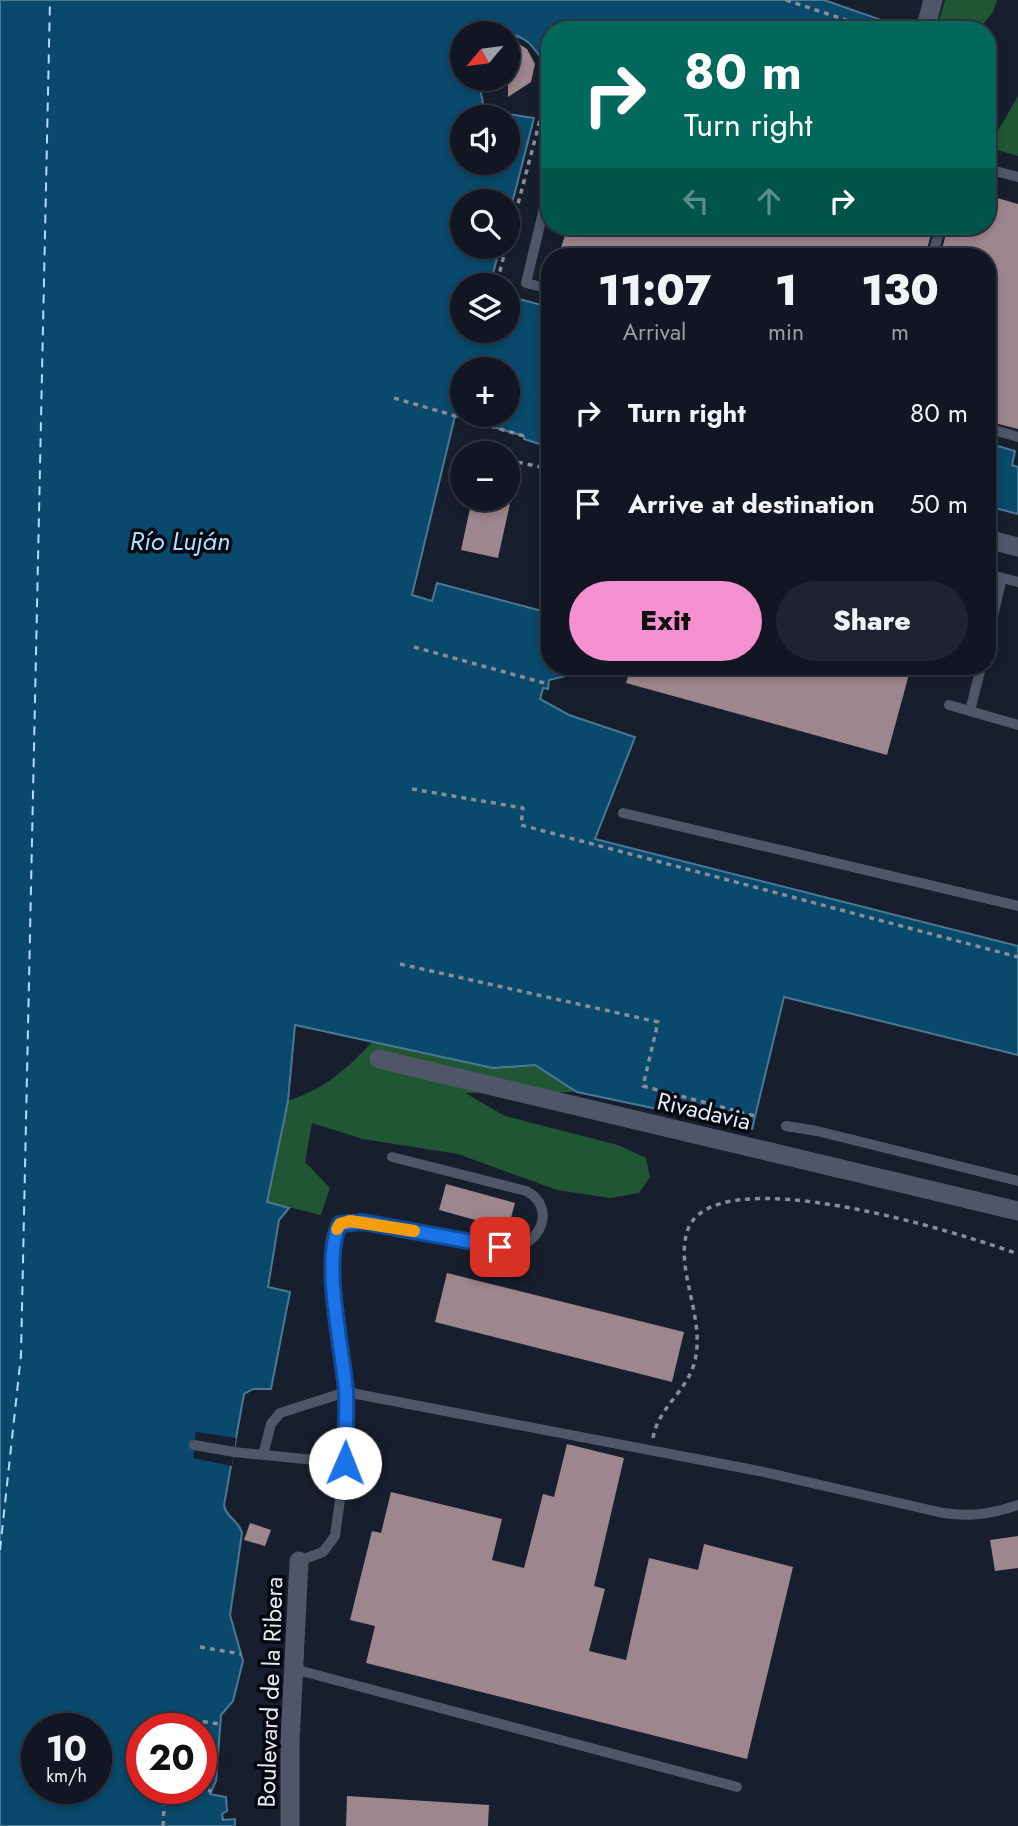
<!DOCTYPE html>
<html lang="en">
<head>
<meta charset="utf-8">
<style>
  body { margin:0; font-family:Jost,sans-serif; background:#1e232f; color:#f1f3f6; height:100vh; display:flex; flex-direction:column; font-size:26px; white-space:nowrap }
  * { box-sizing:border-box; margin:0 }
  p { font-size:23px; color:#9c9fa5 }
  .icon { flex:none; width:38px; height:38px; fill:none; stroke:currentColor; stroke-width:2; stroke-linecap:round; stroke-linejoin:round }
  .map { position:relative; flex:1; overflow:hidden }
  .details { position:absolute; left:541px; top:248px; width:455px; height:427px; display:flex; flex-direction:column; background:#111622; border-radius:28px; box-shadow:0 4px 10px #0003,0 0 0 2px #303540 }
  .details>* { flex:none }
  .top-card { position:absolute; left:541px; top:21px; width:455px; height:214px; border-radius:28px; box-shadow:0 4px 10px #0003,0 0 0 2px #303540; background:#00695c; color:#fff; overflow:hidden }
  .needle { width:46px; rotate:241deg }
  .buttons { position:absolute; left:450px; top:21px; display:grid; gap:14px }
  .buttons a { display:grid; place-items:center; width:70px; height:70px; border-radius:50%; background:#111622; box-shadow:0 4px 10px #0003,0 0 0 2px #303540; font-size:35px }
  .speed { position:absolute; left:21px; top:1713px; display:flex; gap:14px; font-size:35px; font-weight:700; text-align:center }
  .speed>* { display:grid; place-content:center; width:91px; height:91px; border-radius:50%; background:#111622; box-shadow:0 4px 10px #0003,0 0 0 2px #303540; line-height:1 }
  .speed small { font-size:18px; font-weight:400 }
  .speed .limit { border:10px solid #d22; background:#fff; color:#111 }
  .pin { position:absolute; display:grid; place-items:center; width:60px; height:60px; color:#fff; margin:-30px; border-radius:14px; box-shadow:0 4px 10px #0006 }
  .me { position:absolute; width:77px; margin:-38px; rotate:1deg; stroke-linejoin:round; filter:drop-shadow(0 0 5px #0008) }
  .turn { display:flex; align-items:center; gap:24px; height:147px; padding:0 28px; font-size:32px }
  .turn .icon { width:91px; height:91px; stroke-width:2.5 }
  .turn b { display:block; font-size:49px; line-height:60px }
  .lanes { display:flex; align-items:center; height:66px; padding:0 28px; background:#0003; justify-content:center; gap:35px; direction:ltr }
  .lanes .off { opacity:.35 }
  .eta { display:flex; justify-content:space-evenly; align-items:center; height:119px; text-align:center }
  .eta b { font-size:42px; font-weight:800; line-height:49px }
  .action { display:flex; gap:14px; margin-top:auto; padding:14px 28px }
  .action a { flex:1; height:80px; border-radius:42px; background:#f590d1; color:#111; font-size:28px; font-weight:800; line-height:80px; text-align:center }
  .action a+a { background:#1e232f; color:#f1f3f6 }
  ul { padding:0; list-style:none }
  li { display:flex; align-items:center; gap:21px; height:91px; padding:0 28px }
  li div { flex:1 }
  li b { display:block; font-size:26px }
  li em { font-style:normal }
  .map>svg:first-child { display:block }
  .forest { fill:#205633 }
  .water { fill:#09496b; stroke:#4b7994; stroke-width:2; fill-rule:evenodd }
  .pier { fill:#171e2d }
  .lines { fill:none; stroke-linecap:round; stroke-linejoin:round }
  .ferry { stroke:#aedeff; stroke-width:2; stroke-dasharray:9 7; stroke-linecap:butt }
  .building { fill:#9d868d }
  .path { stroke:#878d99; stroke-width:3.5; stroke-dasharray:5 5; stroke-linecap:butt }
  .lane { stroke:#4e5668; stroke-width:10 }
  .street { stroke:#4e5668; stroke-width:19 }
  .route-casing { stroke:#114b97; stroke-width:18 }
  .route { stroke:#1a73e8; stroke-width:12 }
  .slow { stroke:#f59e0b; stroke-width:12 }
  .labels { text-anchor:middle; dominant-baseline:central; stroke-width:7; stroke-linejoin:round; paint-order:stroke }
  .street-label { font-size:24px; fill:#e5eaf4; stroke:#06080f }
  .water-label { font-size:26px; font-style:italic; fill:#aedeff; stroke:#06080f }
</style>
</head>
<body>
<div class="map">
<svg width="1018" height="1826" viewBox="0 0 1018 1826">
  <rect width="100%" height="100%" fill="#171e2d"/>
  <!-- forest -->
  <path class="forest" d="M945,0H997L993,12L978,30H936Z
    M1018,96V156L987,147V126L999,129Z
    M374,1040L493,1068L535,1065L577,1092L465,1093L505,1116L618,1145L646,1158L650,1177L639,1193L610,1198L557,1190L458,1154L363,1139L312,1123L305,1162L330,1188L321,1215L267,1202L288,1101C326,1088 347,1069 374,1040Z"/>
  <!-- water -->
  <path class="water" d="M0,0H824L893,24L891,30H550L549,61C536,57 536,47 525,40C508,29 484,33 462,33V79H478L483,103L462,117V163H508V117H486L494,112L534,118L508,219V201H462V247H500L490,285H462V331H508V296L549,307V447L524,439V436L455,416L412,595L432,601L437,583L542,611L549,584L550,667H580L578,673L549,680L548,689L543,688L540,699L569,715L635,737L595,839L1018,946V1055L784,997L752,1129L577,1092L535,1065L493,1068L295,1025L288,1101L267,1202L289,1208L279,1220L268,1287L290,1292L271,1389H253L244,1394L224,1505C226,1518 239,1520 242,1533L230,1615L243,1661L233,1701L221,1715L216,1781L210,1794L226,1797L227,1811L222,1814L223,1820L235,1819V1826H0ZM462,369H508V415H462ZM37,1729H96V1788H37ZM142,1729H201V1788H142Z
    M987,443L1015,451L1012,465L1018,467V514L987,506Z"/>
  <!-- pier -->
  <path class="pier" d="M196,1432L236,1438L232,1466L193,1458Z"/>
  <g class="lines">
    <!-- ferry -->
    <path class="ferry" d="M0,1550L21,1355L50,0"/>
  </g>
  <!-- building -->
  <path class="building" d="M508,37L527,49L535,64L531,82L508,97Z
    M987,195L1018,204V429L987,421V257H940L948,226H987Z
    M568,226H933L925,257H558Z
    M472,499H511L498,558L461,550Z
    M631,667H911L887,755L626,683Z
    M446,1184L515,1203L508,1229L439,1210Z
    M447,1273L684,1332L672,1382L435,1322Z
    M567,1444L624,1458L594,1586L605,1589L589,1651L626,1660L649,1558L698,1570L704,1544L793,1567L747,1759L366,1663L375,1626L350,1620L372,1531L381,1533L391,1492L502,1519L492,1560L524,1568L543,1494L554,1497Z
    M250,1523L271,1530L265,1546L244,1540Z
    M1018,1536V1568L995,1571L990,1540Z
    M347,1796L489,1805L488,1826H346Z"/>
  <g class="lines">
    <!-- path -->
    <path class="path" d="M786,0L876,30
      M508,242L550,82
      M505,285L497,283L506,247
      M394,398L524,436
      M508,460L550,469
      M414,647L548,684
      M412,789L523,808L521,825L1018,957
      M400,964L658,1022L643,1086L755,1116
      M653,1438C658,1408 686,1392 694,1364C707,1320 675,1272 687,1232C710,1154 964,1234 1018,1254
      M200,1647L241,1654
      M183,1719L220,1724
      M178,1788L212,1791
      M163,1826L165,1788"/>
    <!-- lane -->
    <path class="lane" d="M987,169L1018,177
      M550,183L526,283L550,289
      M932,257L941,226
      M987,428L1018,437
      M987,574L1018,582
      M987,640L1002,578
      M949,705L1018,725
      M970,711L981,667
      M623,813L1018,906
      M786,1126L817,1131L1018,1181
      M392,1157L526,1191C554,1205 544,1239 517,1247C512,1248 505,1247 500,1247L363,1222L340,1224C323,1257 341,1353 346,1392L759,1471L943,1513C970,1517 992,1514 1018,1505
      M194,1445L234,1452L345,1463
      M263,1455L271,1424L280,1413L346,1392L345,1463L335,1536L323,1552L299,1561
      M294,1669L737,1787"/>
    <!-- street -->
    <path class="street" d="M925,30L933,0
      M987,539L1018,547
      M379,1059L1018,1211
      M290,1826V1742L299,1561"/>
  </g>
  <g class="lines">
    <defs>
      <path id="route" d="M345,1463C345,1440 347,1415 346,1392C343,1350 321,1260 340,1224L363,1222L500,1247"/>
    </defs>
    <!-- route casing -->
    <use href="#route" class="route-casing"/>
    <!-- route -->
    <use href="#route" class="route"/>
    <!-- slow -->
    <path class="slow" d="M337,1229L340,1224L350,1221L414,1231"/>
  </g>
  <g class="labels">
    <!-- street labels -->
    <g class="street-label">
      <text transform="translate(704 1111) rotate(13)">Rivadavia</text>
      <text transform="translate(270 1692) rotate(-88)">Boulevard de la Ribera</text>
    </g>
    <!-- water labels -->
    <g class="water-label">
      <text x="180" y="541">Río Luján</text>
    </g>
  </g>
</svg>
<div class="buttons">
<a><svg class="needle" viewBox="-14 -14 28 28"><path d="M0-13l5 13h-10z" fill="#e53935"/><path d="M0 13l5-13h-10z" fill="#9c9fa5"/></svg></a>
<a><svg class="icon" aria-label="sound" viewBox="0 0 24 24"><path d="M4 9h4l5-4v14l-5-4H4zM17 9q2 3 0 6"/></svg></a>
<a><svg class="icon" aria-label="search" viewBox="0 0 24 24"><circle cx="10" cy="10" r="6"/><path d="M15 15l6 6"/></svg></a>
<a><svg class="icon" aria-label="layers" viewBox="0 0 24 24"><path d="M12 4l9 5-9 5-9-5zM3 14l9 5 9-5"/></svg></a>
<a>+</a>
<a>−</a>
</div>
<div class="speed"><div>10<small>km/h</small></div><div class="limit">20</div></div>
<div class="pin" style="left:500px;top:1247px;background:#d93025"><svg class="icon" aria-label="arrive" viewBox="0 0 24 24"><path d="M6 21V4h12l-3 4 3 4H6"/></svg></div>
<svg class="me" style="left:345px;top:1463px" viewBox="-20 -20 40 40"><circle r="19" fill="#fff"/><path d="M0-13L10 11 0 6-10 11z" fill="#1a73e8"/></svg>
<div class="top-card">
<div class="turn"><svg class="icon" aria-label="right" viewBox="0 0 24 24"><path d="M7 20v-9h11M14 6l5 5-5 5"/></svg><div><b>80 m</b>Turn right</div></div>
<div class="lanes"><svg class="icon off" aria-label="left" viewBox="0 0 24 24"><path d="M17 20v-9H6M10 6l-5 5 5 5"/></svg><svg class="icon off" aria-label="ahead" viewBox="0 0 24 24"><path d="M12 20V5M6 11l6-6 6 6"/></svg><svg class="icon" aria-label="right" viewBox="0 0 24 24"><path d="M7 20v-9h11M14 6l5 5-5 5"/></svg></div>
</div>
<section class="details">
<div class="eta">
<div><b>11:07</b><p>Arrival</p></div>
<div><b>1</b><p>min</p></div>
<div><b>130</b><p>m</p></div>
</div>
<ul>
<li><svg class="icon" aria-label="right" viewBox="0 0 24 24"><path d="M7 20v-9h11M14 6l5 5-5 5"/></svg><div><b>Turn right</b></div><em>80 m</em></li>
<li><svg class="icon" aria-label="arrive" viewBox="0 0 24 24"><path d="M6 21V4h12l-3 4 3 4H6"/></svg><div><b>Arrive at destination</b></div><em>50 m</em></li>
</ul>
<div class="action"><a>Exit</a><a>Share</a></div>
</section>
</div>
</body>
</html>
